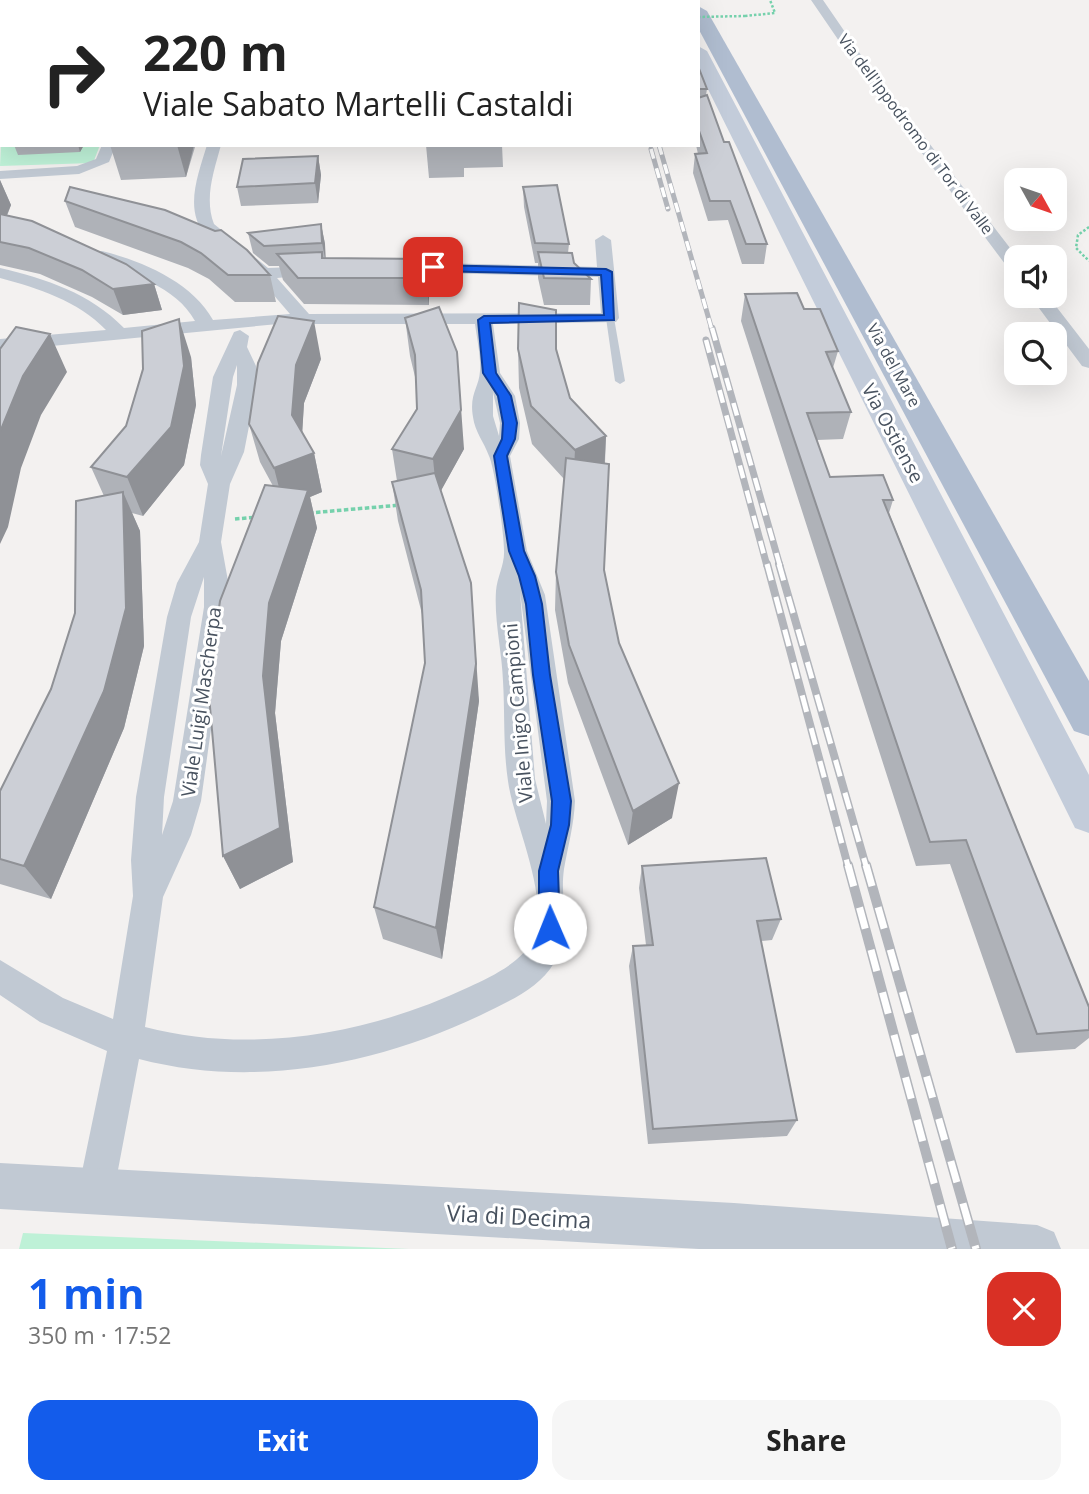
<!DOCTYPE html>
<html lang="en">
<head>
<meta charset="utf-8">
<style>
  body { margin:0; font-family:"Open Sans",sans-serif; background:#f6f6f6; color:#222; height:100vh; display:flex; flex-direction:column; font-size:26px; white-space:nowrap }
  * { box-sizing:border-box; margin:0 }
  p { font-size:23px; color:#767676 }
  .icon { flex:none; width:38px; height:38px; fill:none; stroke:currentColor; stroke-width:2; stroke-linecap:round; stroke-linejoin:round }
  .map { position:relative; height:1249px; overflow:hidden }
  .drawer { display:flex; flex-direction:column; background:#fff; flex:1 }
  .drawer>* { flex:none }
  .guide { position:absolute; left:0px; top:0px; width:700px; height:147px; box-shadow:0 7px 28px #0002; background:#fff; color:#222; overflow:hidden }
  .needle { width:46px; rotate:130deg }
  .controls { position:absolute; left:1004px; top:168px; display:grid; gap:14px }
  .controls a { display:grid; place-items:center; width:63px; height:63px; border-radius:14px; background:#fff; box-shadow:0 7px 28px #0002; font-size:35px }
  .pin { position:absolute; display:grid; place-items:center; width:60px; height:60px; color:#fff; margin:-30px; border-radius:14px; box-shadow:0 4px 10px #0006 }
  .me { position:absolute; width:77px; margin:-38px; rotate:359deg; stroke-linejoin:round; filter:drop-shadow(0 0 5px #0008) }
  .turn { display:flex; align-items:center; gap:24px; height:147px; padding:0 28px; font-size:32px }
  .turn .icon { width:91px; height:91px; stroke-width:2.5 }
  .turn b { display:block; font-size:49px; line-height:60px }
  .round { display:grid; place-items:center; flex:none; width:74px; height:74px; border-radius:21px; background:#f6f6f6 }
  .headline { display:flex; align-items:center; justify-content:space-between; height:119px; padding:0 28px }
  h1 { font-size:42px; font-weight:700; line-height:52px; color:#135ceb }
  .cta { display:flex; gap:14px; margin-top:auto; padding:14px 28px }
  .cta a { flex:1; height:80px; border-radius:21px; background:#135ceb; color:#fff; font-size:28px; font-weight:700; line-height:80px; text-align:center }
  .cta a+a { background:#f6f6f6; color:#222 }
  .map>svg:first-child { display:block }
  .green { fill:#bef1d7 }
  .lines { fill:none; stroke-linecap:round; stroke-linejoin:round }
  .path-far1 { stroke:#75d1ac; stroke-width:2.5; stroke-dasharray:2.5 2; stroke-linecap:butt }
  .path { stroke:#75d1ac; stroke-width:3.5; stroke-dasharray:4.5 2.5; stroke-linecap:butt }
  .service { fill:#c1c9d3; fill-rule:evenodd }
  .minor { fill:#c1c9d3; fill-rule:evenodd }
  .tertiary { fill:#c1c9d3; fill-rule:evenodd }
  .secondary { fill:#c3ccda; fill-rule:evenodd }
  .primary { fill:#b0bdd0; fill-rule:evenodd }
  .rail-far3-casing { stroke:#b2b5bb; stroke-width:5 }
  .rail-far2-casing { stroke:#b2b5bb; stroke-width:7 }
  .rail-far1-casing { stroke:#b2b5bb; stroke-width:8 }
  .rail-casing { stroke:#b2b5bb; stroke-width:10 }
  .rail-far3 { stroke:#fff; stroke-width:3.5; stroke-dasharray:10; stroke-linecap:butt }
  .rail-far2 { stroke:#fff; stroke-width:4.5; stroke-dasharray:13; stroke-linecap:butt }
  .rail-far1 { stroke:#fff; stroke-width:5; stroke-dasharray:17; stroke-linecap:butt }
  .rail { stroke:#fff; stroke-width:7; stroke-dasharray:22; stroke-linecap:butt }
  .path-bridge { stroke:#75d1ac; stroke-width:2.5; stroke-dasharray:2.5 2; stroke-linecap:butt }
  .wall { fill:#afb2b8 }
  .shaded-wall { fill:#8f9196 }
  .building { fill:#cccfd6; stroke:#8f9196; stroke-width:2 }
  .route { fill:#135ceb; stroke:#0c3c99; stroke-width:2 }
  .labels { text-anchor:middle; dominant-baseline:central; stroke-width:6; stroke-linejoin:round; paint-order:stroke }
  .far-street-label { font-size:16px; fill:#48525f; stroke:#fff }
  .street-label { font-size:19px; fill:#48525f; stroke:#fff }
  .near-street-label { font-size:23px; fill:#48525f; stroke:#fff }
</style>
</head>
<body>
<div class="map">
<svg width="1089" height="1249" viewBox="0 0 1089 1249">
  <rect width="100%" height="100%" fill="#f3f1f0"/>
  <!-- green -->
  <path class="green" d="M2,123V145H100L93,163L0,166Z
    M23,1233L409,1249H19Z"/>
  <g class="lines">
    <!-- path-far1 -->
    <path class="path-far1" d="M745,16L775,13L770,0
      M1089,227L1078,235L1076,248L1089,261"/>
    <!-- path -->
    <path class="path" d="M309,513L401,505
      M235,519L258,517"/>
    <!-- service -->
    <path class="service" d="M489,0H496L498,2H491Z
      M610,315L614,318L625,381L620,384L615,381L606,318Z"/>
    <!-- minor -->
    <path class="minor" d="M811,0H823L858,51L1017,257V273L1011,272L850,57Z
      M102,145H116L109,162L79,174L0,179V171L77,166L96,159Z
      M207,145H221C214,171 204,198 214,224L268,268L320,266L322,270L320,274L277,278L309,314L601,313L598,277L396,272L388,267L396,262L597,267L595,240L603,235L611,240L619,318L616,322L493,324L500,373L515,396L520,423L519,439L510,456L527,551L545,595L575,801C574,825 568,846 564,869C559,904 574,929 554,963C539,989 507,1002 481,1015C376,1065 254,1089 139,1059L114,1191L109,1204L96,1209L83,1204L78,1191L107,1051L40,1022L0,995V960L63,998L113,1019L133,896L131,860L136,797L167,617L177,583L199,542L208,484L200,465L201,455L213,377L234,332L240,330L249,336L247,347L256,366L257,385L244,452L230,484L221,542L228,581V607L201,801L191,835L163,897L145,1027C252,1055 370,1034 469,987C490,977 521,963 532,941C552,899 514,825 508,781C503,748 505,714 503,681C502,652 494,620 496,591C497,577 505,564 504,550C504,534 495,469 489,456C484,442 475,432 473,417C469,394 479,388 480,371C481,356 477,339 475,324H278L0,351V339L106,330C78,301 38,288 0,278V268C46,279 90,293 124,328L195,321C176,286 131,274 96,260L94,256L96,252L102,251C142,261 192,282 213,320L290,314C274,296 260,277 242,263C231,254 217,248 207,237C183,211 198,175 207,145ZM237,365V385L221,456L233,377ZM493,392L500,423L499,436L493,416ZM204,577V607L173,801L162,835L164,797L191,617ZM520,592L547,801L546,824L535,779Z
      M1030,296H1048L1089,349V368L1082,366Z"/>
    <!-- tertiary -->
    <path class="tertiary" d="M50,0H64L49,2Z
      M0,83H2L0,96Z
      M0,1163L734,1203L1037,1225L1054,1232L1061,1249H699L0,1209Z"/>
    <!-- secondary -->
    <path class="secondary" d="M664,0H680L681,2H665Z
      M698,46L707,51L1089,775V833L1075,828L698,69Z"/>
    <!-- primary -->
    <path class="primary" d="M698,6L707,11L1089,681V736L1074,731L698,28Z"/>
    <defs>
      <path id="rail-far3" d="M659,145L712,330
        M651,149L668,209"/>
      <path id="rail-far2" d="M712,328L780,566
        M706,340L767,566"/>
      <path id="rail-far1" d="M767,564L848,866
        M779,564L866,866"/>
      <path id="rail" d="M848,865L952,1249
        M866,865L976,1249"/>
    </defs>
    <!-- rail-far3 casing -->
    <use href="#rail-far3" class="rail-far3-casing"/>
    <!-- rail-far2 casing -->
    <use href="#rail-far2" class="rail-far2-casing"/>
    <!-- rail-far1 casing -->
    <use href="#rail-far1" class="rail-far1-casing"/>
    <!-- rail casing -->
    <use href="#rail" class="rail-casing"/>
    <!-- rail-far3 -->
    <use href="#rail-far3" class="rail-far3"/>
    <!-- rail-far2 -->
    <use href="#rail-far2" class="rail-far2"/>
    <!-- rail-far1 -->
    <use href="#rail-far1" class="rail-far1"/>
    <!-- rail -->
    <use href="#rail" class="rail"/>
    <!-- path-bridge -->
    <path class="path-bridge" d="M698,17L745,16"/>
  </g>
  <!-- wall -->
  <path class="wall" d="M698,66L707,89L706,95L724,142L767,244L764,264H742L728,220L708,221L693,173L695,154H698L696,145H698Z
    M14,145H84L80,152L18,155Z
    M110,145H194L195,147L186,177L121,180Z
    M426,145H502L503,167L464,168V177L429,178Z
    M318,156L321,175L318,203L241,206L237,187Z
    M0,180L11,205L7,216L154,284L162,310L123,315L92,297L40,274L0,265Z
    M70,187L270,275L276,302H235L209,279L188,268L75,227L65,201Z
    M523,187L569,244L568,253L574,263L591,279L590,305H544L538,278V263H535L524,207Z
    M321,224L325,244V258L426,259L429,285V305L304,304L283,280L279,266H269L253,253L248,233Z
    M745,294L804,309L838,351L833,368L851,412L843,439L817,440L830,477L893,500L889,513L1089,1007V1038L1075,1049L1016,1053L950,864L916,866L741,321Z
    M405,318L464,449L441,490L479,701L442,959L383,939L374,907L425,663L422,614L398,521L392,482L397,481L392,449L417,409L416,381L410,356Z
    M518,349L570,398L606,436L605,463L604,570L619,643L672,818L628,845L568,683L555,610L556,572L564,479L532,444L519,388Z
    M191,357L196,405L184,465L143,516L132,513L140,531L144,646L124,728L51,899L0,884V791L51,689L75,613L104,496L91,467Z
    M321,359L304,403L302,433L314,453L322,492L310,497L317,528L281,641L275,713L293,862L240,889L223,856L273,486L260,462L249,424Z
    M642,866L781,919L772,940L761,941L797,1120L787,1136L648,1144L629,966L633,946L646,945L639,888Z"/>
  <!-- shaded-wall -->
  <path class="shaded-wall" d="M78,145H84L80,152Z
    M177,145H194L186,177Z
    M318,156L321,175L318,203L315,183Z
    M0,180L11,205L3,224L0,225Z
    M321,224L325,244L326,263L322,243Z
    M426,259L429,285V305L426,278Z
    M154,284L162,310L123,315L113,289Z
    M179,319L191,357L196,405L184,465L143,516L127,477Z
    M314,321L321,359L304,403L301,453L292,415L296,365Z
    M50,334L67,372L41,415L21,468L8,527L0,544V432L23,376Z
    M457,352L464,449L437,498L433,459Z
    M606,436L604,474L573,489L575,450Z
    M314,453L322,492L310,497L317,528L281,641L275,713L293,862L240,889L223,856L263,676L269,603L284,507L274,468Z
    M123,492L140,531L144,646L124,728L51,899L24,866Z
    M471,583L479,701L442,959L436,928Z
    M679,783L672,818L628,845L633,811Z"/>
  <!-- building -->
  <path class="building" d="M71,0H406V2H70Z
    M411,0H463L469,2H407Z
    M600,0H659V2H601Z
    M698,66L707,89H698Z
    M707,95L724,142H729L767,244H746L730,201H710L695,154L707,153L698,128V98Z
    M318,156L315,183L237,187L243,159Z
    M557,185L569,244L535,243L523,187Z
    M70,187L165,210L215,231L221,230L247,250L270,275H228L201,253L181,242L65,201Z
    M0,214L32,221L126,264L154,284L113,289L82,270L29,248L0,242Z
    M321,224L322,243L264,246L248,233Z
    M322,252V258L426,259V278H298L277,254Z
    M538,252L572,253L574,263L591,279L544,278Z
    M797,293L804,309H820L838,351L826,352L851,412L807,413L830,477L883,475L893,500H883L1089,1007V1030L1037,1034L966,840L930,842L745,294Z
    M519,303L556,310V349L570,398L606,436L575,450L531,406L518,349Z
    M439,307L457,352L461,410L433,459L392,449L417,409L415,355L405,318Z
    M278,316L314,321L296,365L292,415L314,453L274,468L249,424L258,363Z
    M179,319L184,366L171,427L127,477L91,467L126,426L143,369L142,331Z
    M16,327L50,334L23,376L0,432V349Z
    M566,458L609,464L604,570L619,643L679,783L633,811L569,645L556,572Z
    M435,473L471,583L476,664L436,928L374,907L425,663L421,590L392,482Z
    M265,485L308,490L269,603L263,676L280,828L223,856L208,684L220,601Z
    M123,492L126,608L104,691L24,866L0,859V791L51,689L75,613L76,501Z
    M766,858L781,919L757,921L797,1120L653,1129L633,946L653,945L642,866Z"/>
  <!-- route -->
  <path class="route" d="M429,265L606,269L612,272L614,320L490,323L496,373L511,396L517,423L515,439L507,456L524,551L535,576L542,604L550,675L571,801L569,825L558,871L560,928L557,934L550,937L542,934L539,928V871L551,825L552,801L533,675L526,604L519,576L509,551L494,456L502,439L503,423L498,396L483,373L478,320L484,316L604,315L601,275L433,271L428,267Z"/>
  <g class="labels">
    <!-- far-street labels -->
    <g class="far-street-label">
      <text transform="translate(916 134) rotate(53)">Via dell'Ippodromo di Tor di Valle</text>
      <text transform="translate(894 365) rotate(61)">Via del Mare</text>
    </g>
    <!-- street labels -->
    <g class="street-label">
      <text transform="translate(893 433) rotate(62)">Via Ostiense</text>
      <text transform="translate(201 702) rotate(-82)">Viale Luigi Mascherpa</text>
      <text transform="translate(518 713) rotate(-95)">Viale Inigo Campioni</text>
    </g>
    <!-- near-street labels -->
    <g class="near-street-label">
      <text transform="translate(519 1216) rotate(3)">Via di Decima</text>
    </g>
  </g>
</svg>
<div class="controls">
<a><svg class="needle" viewBox="-14 -14 28 28"><path d="M0-13l5 13h-10z" fill="#e53935"/><path d="M0 13l5-13h-10z" fill="#767676"/></svg></a>
<a><svg class="icon" aria-label="sound" viewBox="0 0 24 24"><path d="M4 9h4l5-4v14l-5-4H4zM17 9q2 3 0 6"/></svg></a>
<a><svg class="icon" aria-label="search" viewBox="0 0 24 24"><circle cx="10" cy="10" r="6"/><path d="M15 15l6 6"/></svg></a>
</div>
<div class="pin" style="left:433px;top:267px;background:#d93025"><svg class="icon" aria-label="arrive" viewBox="0 0 24 24"><path d="M6 21V4h12l-3 4 3 4H6"/></svg></div>
<svg class="me" style="left:550px;top:928px" viewBox="-20 -20 40 40"><circle r="19" fill="#fff"/><path d="M0-13L10 11 0 6-10 11z" fill="#135ceb"/></svg>
<div class="guide">
<div class="turn"><svg class="icon" aria-label="right" viewBox="0 0 24 24"><path d="M7 20v-9h11M14 6l5 5-5 5"/></svg><div><b>220 m</b>Viale Sabato Martelli Castaldi</div></div>
</div>
</div>
<section class="drawer">
<div class="headline"><div><h1>1 min</h1><p>350 m · 17:52</p></div><a class="round" style="background:#d93025;color:#fff"><svg class="icon" aria-label="close" viewBox="0 0 24 24"><path d="M6 6l12 12M18 6L6 18"/></svg></a></div>
<div class="cta"><a>Exit</a><a>Share</a></div>
</section>
</body>
</html>
